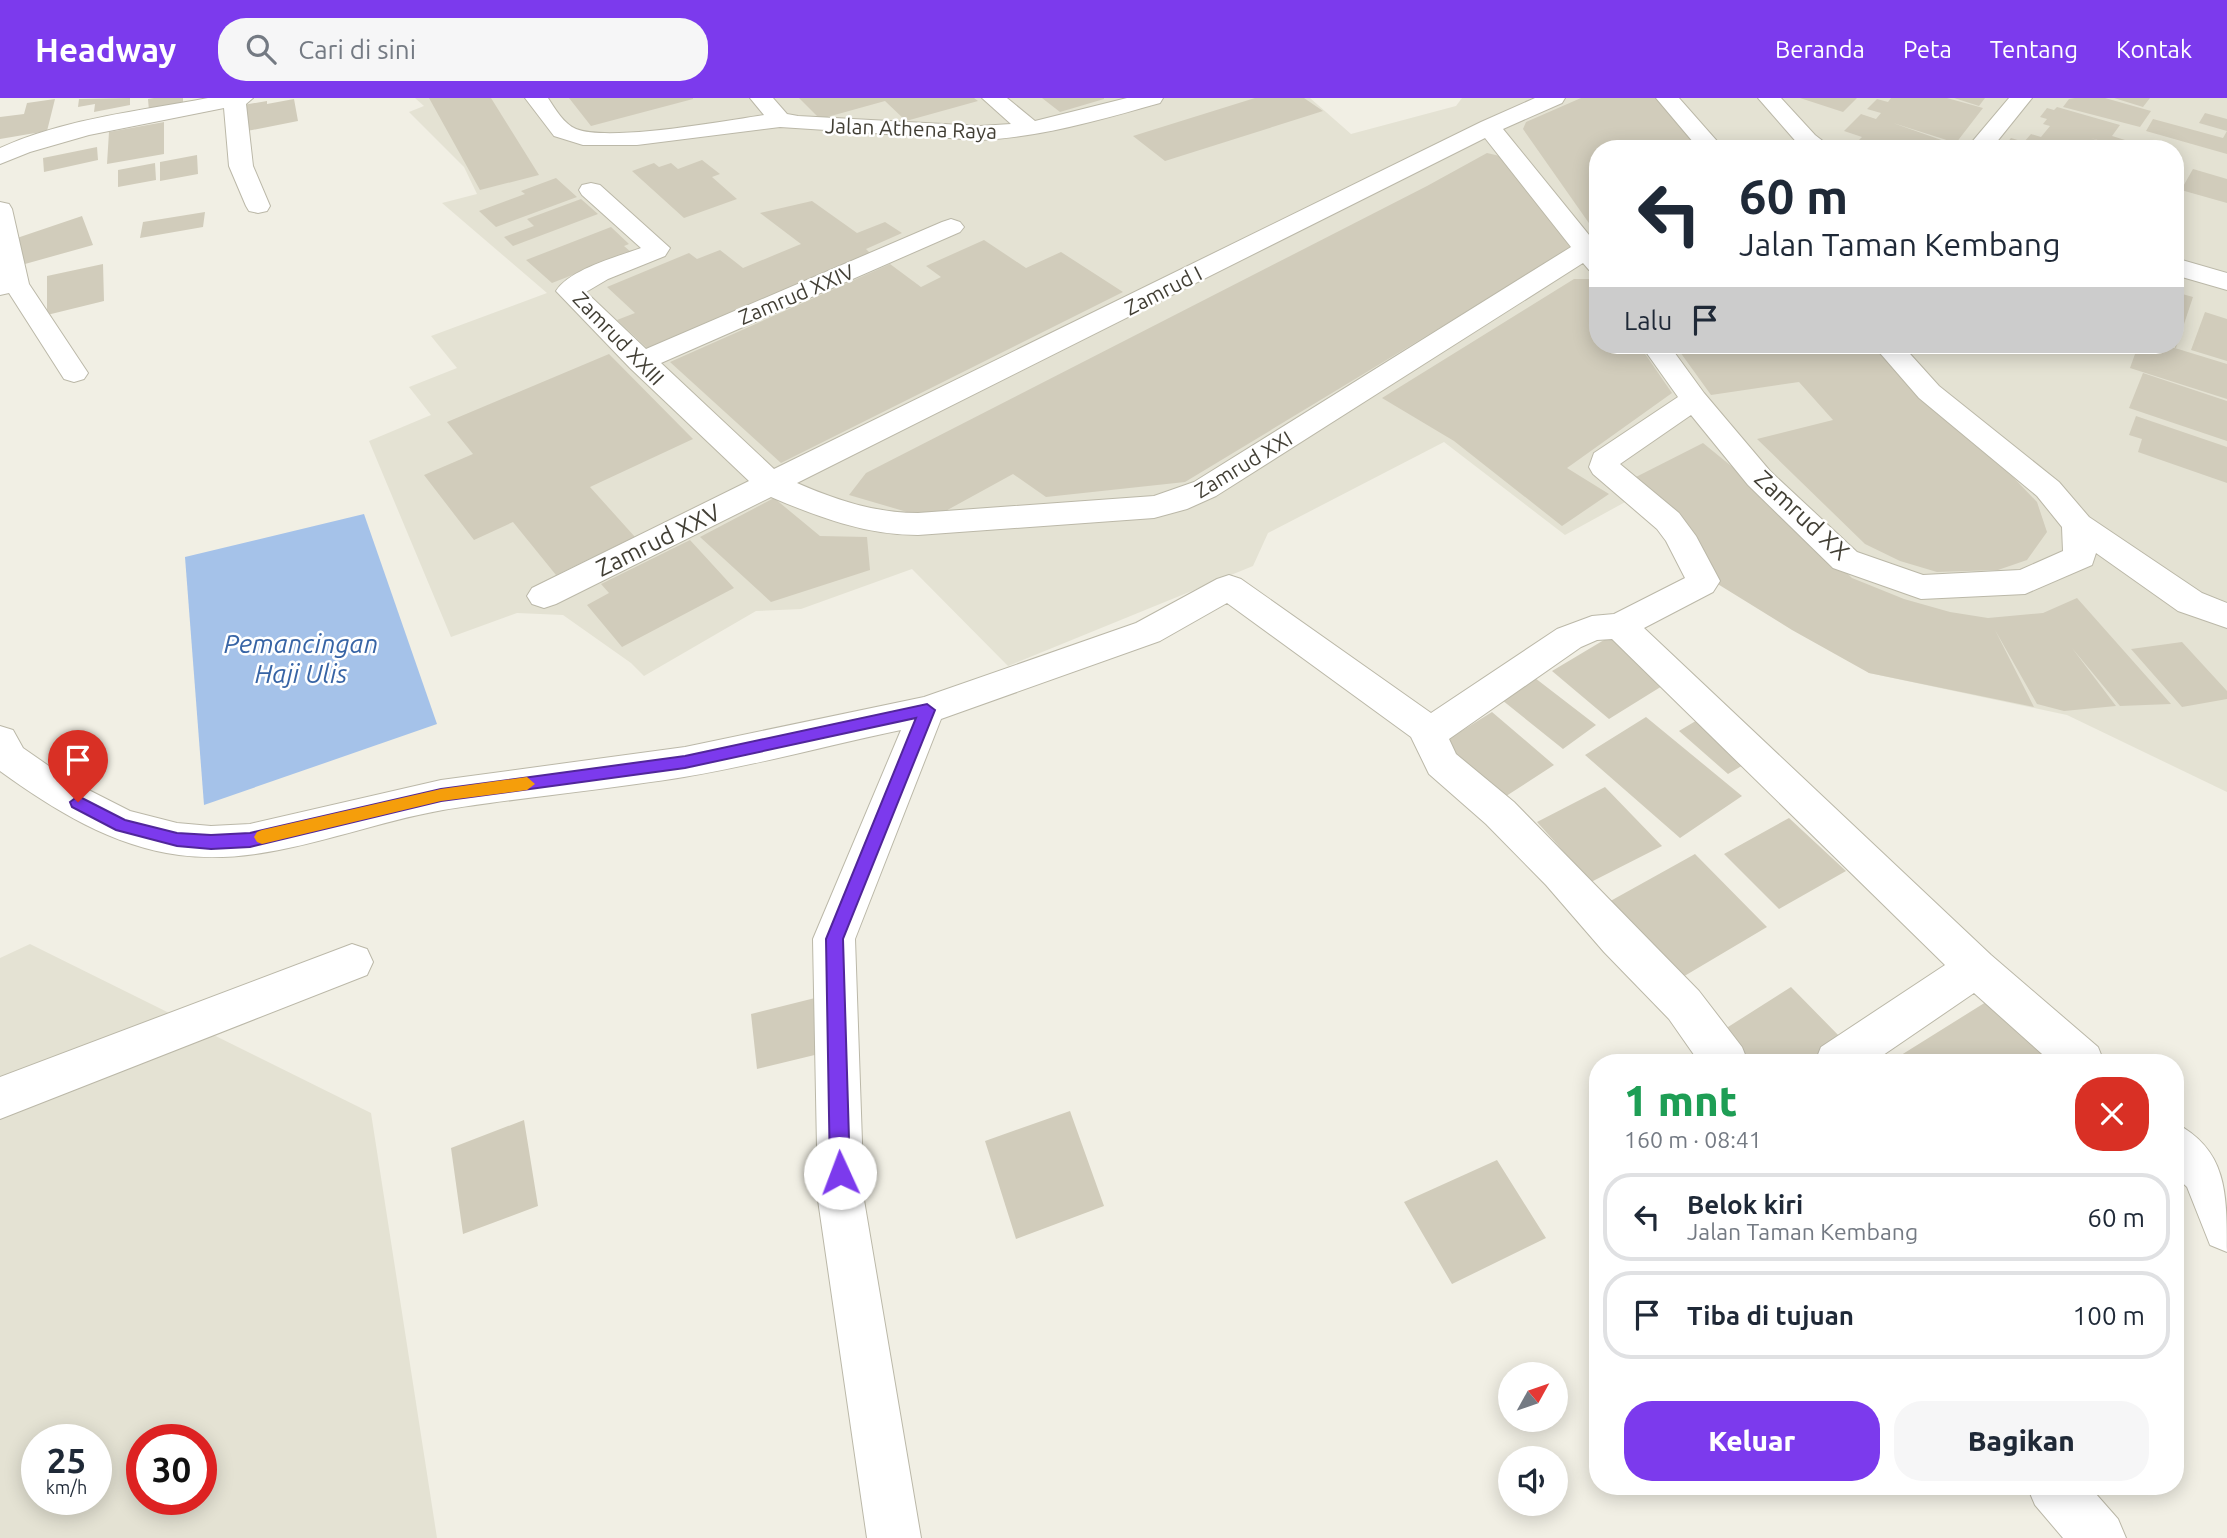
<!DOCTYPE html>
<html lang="id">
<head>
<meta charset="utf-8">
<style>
  body { margin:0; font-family:Ubuntu,sans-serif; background:#f6f6f7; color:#1f2937; height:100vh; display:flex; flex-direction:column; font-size:26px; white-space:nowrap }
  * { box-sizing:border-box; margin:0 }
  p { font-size:23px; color:#747a83 }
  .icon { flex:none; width:38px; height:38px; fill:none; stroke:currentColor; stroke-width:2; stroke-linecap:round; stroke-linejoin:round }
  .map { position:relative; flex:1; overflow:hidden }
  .panel { position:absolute; left:1589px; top:956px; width:595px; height:441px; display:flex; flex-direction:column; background:#fff; border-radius:28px; box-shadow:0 4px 18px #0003 }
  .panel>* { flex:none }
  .hud { position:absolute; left:1589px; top:42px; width:595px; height:214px; border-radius:28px; box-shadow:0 4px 18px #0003; background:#fff; color:#1f2937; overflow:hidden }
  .needle { width:46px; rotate:50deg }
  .fabs { position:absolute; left:1498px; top:1264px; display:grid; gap:14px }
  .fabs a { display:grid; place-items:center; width:70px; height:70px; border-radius:50%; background:#fff; box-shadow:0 4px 18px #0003; font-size:35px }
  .speed { position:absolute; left:21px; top:1326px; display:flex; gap:14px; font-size:35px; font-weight:700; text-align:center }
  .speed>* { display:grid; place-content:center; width:91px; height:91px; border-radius:50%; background:#fff; box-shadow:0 4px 18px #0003; line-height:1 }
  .speed small { font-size:18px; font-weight:400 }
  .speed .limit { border:10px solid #d22; background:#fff; color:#111 }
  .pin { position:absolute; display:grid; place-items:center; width:60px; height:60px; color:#fff; margin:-72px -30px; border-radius:50% 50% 50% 0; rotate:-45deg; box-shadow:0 0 7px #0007 }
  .pin .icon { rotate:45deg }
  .me { position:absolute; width:77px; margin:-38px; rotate:358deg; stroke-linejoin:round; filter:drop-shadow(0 0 5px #0008) }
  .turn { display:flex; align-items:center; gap:24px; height:147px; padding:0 35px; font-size:32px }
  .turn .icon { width:91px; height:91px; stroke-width:2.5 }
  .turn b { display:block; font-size:49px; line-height:60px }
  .then { display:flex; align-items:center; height:66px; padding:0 35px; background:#0003; gap:14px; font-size:26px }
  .round { display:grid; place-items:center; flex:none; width:74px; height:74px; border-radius:28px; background:#f6f6f7 }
  .summary { display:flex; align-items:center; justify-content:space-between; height:119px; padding:0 35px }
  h1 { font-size:42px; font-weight:800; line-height:52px; color:#1e9e55 }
  .action { display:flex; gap:14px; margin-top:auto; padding:14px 35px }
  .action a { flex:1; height:80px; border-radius:28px; background:#7c3aed; color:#fff; font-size:28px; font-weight:800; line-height:80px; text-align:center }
  .action a+a { background:#f6f6f7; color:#1f2937 }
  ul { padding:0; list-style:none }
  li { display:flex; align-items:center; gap:21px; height:88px; margin:0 14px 10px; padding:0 21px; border:4px solid #e0e1e3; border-radius:28px }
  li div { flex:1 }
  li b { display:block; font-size:26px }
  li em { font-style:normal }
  header { display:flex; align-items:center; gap:42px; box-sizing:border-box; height:98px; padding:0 35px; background:#7c3aed; color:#fff }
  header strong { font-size:33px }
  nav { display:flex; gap:38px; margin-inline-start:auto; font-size:24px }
  .search { width:490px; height:63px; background:#f6f6f7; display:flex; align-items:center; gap:18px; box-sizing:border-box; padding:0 24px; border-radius:28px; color:#747a83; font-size:26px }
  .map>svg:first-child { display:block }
  .residential { fill:#e4e2d3; fill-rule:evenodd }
  .water { fill:#a5c2e9 }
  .building { fill:#d1ccbb }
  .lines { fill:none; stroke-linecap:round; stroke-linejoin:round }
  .minor-casing { stroke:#bbb8a8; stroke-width:2 }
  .minor { fill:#fff; fill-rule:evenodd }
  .route { fill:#7c3aed; stroke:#51269a; stroke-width:2 }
  .slow { fill:#f59e0b }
  .labels { text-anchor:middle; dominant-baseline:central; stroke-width:5; stroke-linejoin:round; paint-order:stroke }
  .far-street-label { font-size:21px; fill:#423f35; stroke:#fff }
  .street-label { font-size:24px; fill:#423f35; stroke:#fff }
  .water-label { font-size:26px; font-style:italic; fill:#3764a5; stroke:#fff }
</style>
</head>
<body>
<header>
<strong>Headway</strong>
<div class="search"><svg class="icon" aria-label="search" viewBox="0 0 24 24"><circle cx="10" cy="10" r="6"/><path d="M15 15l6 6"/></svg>Cari di sini</div>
<nav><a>Beranda</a><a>Peta</a><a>Tentang</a><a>Kontak</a></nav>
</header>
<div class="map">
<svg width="2227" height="1440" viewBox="0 0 2227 1440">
  <rect width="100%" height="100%" fill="#f1efe4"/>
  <!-- residential -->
  <path class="residential" d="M415,0H1310L1351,36L1456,8L1462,0H2227V694L2067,617L1869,575L1638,397L1565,437L1444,344L1268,435L1253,468L1008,568L912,471L801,511L756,513L644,578L631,565L563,517L517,515L451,539L369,343L431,317L409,289L457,270L431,238L547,195L442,105L477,96L464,69L409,14L424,8ZM1598,51H2175V247H1598Z
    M30,846L371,1015L437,1440H0V860ZM37,1342H96V1402H37ZM142,1342H201V1402H142Z"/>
  <!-- water -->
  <path class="water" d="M364,416L437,626L204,707L185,459Z"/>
  <!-- building -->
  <path class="building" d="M130,0V7L94,14L95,6L78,9L79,1Z
    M154,0H183V7L149,13L148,1Z
    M429,0H491L539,77L480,92Z
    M569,0H693V1L591,28Z
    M799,0H974L978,3L906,23L885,3L820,21Z
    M1042,0H1104V1L1060,14Z
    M1255,0H1304L1323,13L1165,63L1133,38Z
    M1581,0H1661L1702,51H1598V138L1523,31L1526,24Z
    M1800,0H1857L1843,14Z
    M1891,0H1947L1983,10L1956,45L1893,25L1947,44L1940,51H1882L1858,43L1862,39L1844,33L1861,16L1876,21L1881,15L1867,11L1877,1L1888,4Z
    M1954,0H1985L1979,8Z
    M2075,0H2105L2151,13L2140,29L2063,9L2069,1Z
    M2114,0H2150L2143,9Z
    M55,1L47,33L0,41V19L24,16L27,5Z
    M294,1L298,23L247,33L243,7L267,3V6Z
    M2057,9L2120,27L2112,38L2125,42L2121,49L2091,40L2113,48L2111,51H2002L2011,40L2024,44L2031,36L2041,39L2050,28L2043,26L2047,21L2040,19L2047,10L2054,12Z
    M2205,15L2227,21V33L2199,25Z
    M2153,21L2223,40L2227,33V56L2146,33Z
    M164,24V56L107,66L109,34Z
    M97,49L98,62L44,74L43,60Z
    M1487,55L1504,59L1572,150L1185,384L1046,399L1013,376L931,421L849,397L866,375L1427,88Z
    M197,57L198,76L160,83V64Z
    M702,62L720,76L712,79L737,101L684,120L632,73L654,65L659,69L671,65L678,71Z
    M155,65L156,82L118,89V72Z
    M2193,71L2227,81V105L2181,92Z
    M556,80L577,99L496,129L479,113L525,96L521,93Z
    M581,101L598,116L513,148L504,139L534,128L527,121Z
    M812,103L857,135L885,124L902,135L866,151L870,155L648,251L617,222L635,215L607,189L689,155L697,161L720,152L743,170L801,146L760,115Z
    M205,114L203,129L140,140L143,124Z
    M82,118L93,147L25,166L17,140Z
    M611,129L629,146L624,148L631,154L552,185L526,162Z
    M984,142L1026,170L1061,154L1123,194L781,365L670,264L890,166L921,189L941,179L926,168Z
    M103,166L104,203L47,217V178Z
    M1574,181H1591L1598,190V247H1639L1672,295L1567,370L1609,396L1562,428L1454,343L1382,300Z
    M2175,194L2193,199L2176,250H2175Z
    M2205,214L2227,221V263L2191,252Z
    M1675,247H1872L1919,300L2013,379L2037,404L2047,434L2027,462L1998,472L1937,474L1900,463L1865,446L1757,341L1833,322L1799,284L1711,297Z
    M2108,247H2165L2227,266V301L2130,270L2135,256Z
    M609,256L693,341L590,389L635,439L556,477L513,424L474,442L424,377L473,356L447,324Z
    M2143,275L2227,303V343L2129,310Z
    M2136,318L2227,349V385L2138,354L2142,341L2129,337Z
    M1703,345L1768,398L1852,480L1904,501L1950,514L1988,520L2043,515L2077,500L2171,606L2120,608L2072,550L2116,608L2064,613L2037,606L1995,532L2034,609L1869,575L1792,532L1708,480L1632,381Z
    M774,400L820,438L867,439L870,472L771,504L700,439Z
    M690,442L734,490L622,549L587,507L609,495L601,486Z
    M1609,539L1667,585L1609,621L1552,573Z
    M2182,544L2227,593V601L2182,609L2131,551Z
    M1535,580L1596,627L1563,651L1502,602Z
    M1492,614L1554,667L1500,702L1439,647Z
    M1646,619L1742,698L1680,740L1585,657Z
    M1699,621L1750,663L1728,676L1679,633Z
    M1605,689L1662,748L1591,784L1537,724Z
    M1789,720L1846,773L1779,811L1724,756Z
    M1695,756L1767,829L1676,883L1605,806Z
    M1791,889L1845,944L1814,964H1743L1717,936Z
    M819,899L827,954L757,971L751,916Z
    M1994,899L2063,964H1890Z
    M1070,1013L1104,1108L1016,1141L985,1043Z
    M524,1022L538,1108L463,1136L451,1050Z
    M1497,1062L1546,1140L1452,1186L1404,1104Z"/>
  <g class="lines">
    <defs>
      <path id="minor" d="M208,0H253L246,6L253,68L270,108L267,113L258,115L249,113L246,108L229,68L224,10L89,37L30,54L0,66V50C64,21 139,13 208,0Z
        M525,0H548C555,11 564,26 576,31C609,44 725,23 764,17L750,0H773L787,16L798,18L980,28L1011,26L982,0H1007L1035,23L1127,0H1163L1160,5C1100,22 1042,39 980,42L780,29L637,47H583L554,38Z
        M1535,0H1565L1562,5L1503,31L1598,148V174L1589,172L1583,165L1216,398L1187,411L1154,420L918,437C866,437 818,419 771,399L556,506L544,510L532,506L527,498L532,490L749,383L630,270L556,193C570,171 617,159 641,150L582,97L579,92L582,87L591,85L600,87L670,150L665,158L608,181L586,194L646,251L942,124L951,121L960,124L964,129L960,134L661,265L774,371L1481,24ZM1485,40L1571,149L1194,384L1154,398L918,415C875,415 836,402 797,385Z
        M1656,0H1679L1724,51H1699Z
        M1758,0H1781L1815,37L1833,51H1805L1799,47Z
        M2009,0H2032L1991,51H1966Z
        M0,104L9,106L12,111L29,186L88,275L84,281L74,284L64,281L9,195L0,197Z
        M2175,160L2227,175V192L2175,177Z
        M1641,247H1669L1704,295L1770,373L1857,454L1923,477L2020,472L2063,453L2062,429L2037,398L1919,300L1873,247H1902L1939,288L2059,384L2089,419L2202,495L2227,505V530L2178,513L2096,455L2092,467L2025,496L1921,501L1833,470L1748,387L1691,317L1620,366L1679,415L1696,438L1720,483L1713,494L1644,530L1991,857L2098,949L2104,964H2051L1974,895L1873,964H1815L1821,949L1945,867L1612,541L1597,542L1581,549L1449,641L1456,656L1514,704L1699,893L1742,949L1748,964H1699L1669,921L1604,854L1546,787L1486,726L1429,676L1411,639L1227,505L1160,543L941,621L855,841L864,1102L921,1440H867L818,1102L813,841L901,632C829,647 757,667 684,679C604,692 523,699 443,712C356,727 269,769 179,757C112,748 54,712 0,673V628L13,632L23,650L69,682L130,713L177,725L211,728L250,726L441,682L685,649L924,599L1136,525L1217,481L1229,477L1241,481L1431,615L1557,531L1592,518L1614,516L1685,480L1666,443L1657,431L1593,376L1589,369L1594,355L1678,299Z
        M352,846L367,851L373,864L367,877L0,1021V979Z
        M2175,1025C2227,1052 2227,1094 2227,1154L2210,1147L2187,1089L2175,1078Z
        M2027,1388H2089L2118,1421L2126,1440H2063L2035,1407Z"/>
    </defs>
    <!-- minor casing -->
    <use href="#minor" class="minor-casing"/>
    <!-- minor -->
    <use href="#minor" class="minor"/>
  </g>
  <!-- route -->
  <path class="route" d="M927,606L935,612L843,841L850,1075L847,1081L840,1084L833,1081L830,1075L826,841L916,620L685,670L441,703L250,749L211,751L177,748L116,732L72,709L70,704L78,698L125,722L177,735L211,737L250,735L441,691L685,658Z"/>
  <!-- slow -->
  <path class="slow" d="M527,679L535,686L527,692L441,703L262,746L257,744L254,739L257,734L262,732L441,691Z"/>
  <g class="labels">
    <!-- far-street labels -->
    <g class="far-street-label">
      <text transform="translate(911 30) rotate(2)">Jalan Athena Raya</text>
      <text transform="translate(1163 192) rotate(-27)">Zamrud I</text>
      <text transform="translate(796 196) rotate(-23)">Zamrud XXIV</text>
      <text transform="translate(619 240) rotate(46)">Zamrud XXIII</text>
      <text transform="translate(1243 366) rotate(-31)">Zamrud XXI</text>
    </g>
    <!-- street labels -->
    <g class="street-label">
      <text transform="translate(1802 417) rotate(43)">Zamrud XX</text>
      <text transform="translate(658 442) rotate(-26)">Zamrud XXV</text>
    </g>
    <!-- water labels -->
    <g class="water-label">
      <text x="301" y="545">Pemancingan<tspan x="301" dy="30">Haji Ulis</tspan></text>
    </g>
  </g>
</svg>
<div class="fabs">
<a><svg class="needle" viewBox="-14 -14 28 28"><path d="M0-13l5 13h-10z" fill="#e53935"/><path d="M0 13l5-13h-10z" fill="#747a83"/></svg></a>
<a><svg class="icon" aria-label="sound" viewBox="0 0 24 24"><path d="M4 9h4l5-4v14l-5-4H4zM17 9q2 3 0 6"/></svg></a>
</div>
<div class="speed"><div>25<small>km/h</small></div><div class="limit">30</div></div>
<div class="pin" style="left:78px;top:704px;background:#d93025"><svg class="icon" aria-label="arrive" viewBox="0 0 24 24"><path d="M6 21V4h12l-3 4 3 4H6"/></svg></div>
<svg class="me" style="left:840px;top:1075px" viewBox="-20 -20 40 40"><circle r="19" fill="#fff"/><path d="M0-13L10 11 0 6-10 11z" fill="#7c3aed"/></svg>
<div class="hud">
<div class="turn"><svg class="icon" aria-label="left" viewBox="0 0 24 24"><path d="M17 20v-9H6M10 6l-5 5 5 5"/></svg><div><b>60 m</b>Jalan Taman Kembang</div></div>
<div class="then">Lalu<svg class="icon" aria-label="arrive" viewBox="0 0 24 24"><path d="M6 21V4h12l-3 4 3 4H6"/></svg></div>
</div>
<section class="panel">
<div class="summary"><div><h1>1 mnt</h1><p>160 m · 08:41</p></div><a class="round" style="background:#d93025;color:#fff"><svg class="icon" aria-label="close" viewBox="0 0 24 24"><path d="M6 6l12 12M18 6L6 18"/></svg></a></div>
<ul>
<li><svg class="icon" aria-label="left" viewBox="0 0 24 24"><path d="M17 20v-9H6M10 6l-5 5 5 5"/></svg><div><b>Belok kiri</b><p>Jalan Taman Kembang</p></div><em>60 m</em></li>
<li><svg class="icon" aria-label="arrive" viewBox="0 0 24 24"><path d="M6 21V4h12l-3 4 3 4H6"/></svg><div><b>Tiba di tujuan</b></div><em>100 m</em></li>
</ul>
<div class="action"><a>Keluar</a><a>Bagikan</a></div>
</section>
</div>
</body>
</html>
